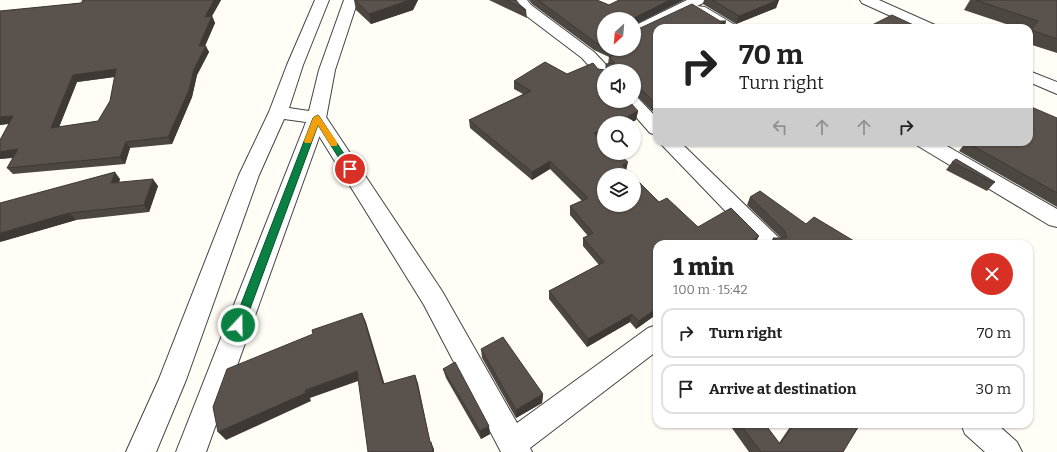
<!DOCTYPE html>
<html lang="en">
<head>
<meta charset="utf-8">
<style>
  body { margin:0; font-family:Bitter,serif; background:#f6f6f6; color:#222; height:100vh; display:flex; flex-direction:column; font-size:15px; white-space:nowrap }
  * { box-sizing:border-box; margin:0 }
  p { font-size:13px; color:#767676 }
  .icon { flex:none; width:22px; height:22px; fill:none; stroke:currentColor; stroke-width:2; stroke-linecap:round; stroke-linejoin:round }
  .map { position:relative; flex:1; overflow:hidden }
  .side { position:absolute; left:653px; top:240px; width:380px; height:188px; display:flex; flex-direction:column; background:#fff; border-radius:12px; box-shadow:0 1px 3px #0004 }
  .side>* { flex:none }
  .guide { position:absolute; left:653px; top:24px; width:380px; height:122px; border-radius:12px; box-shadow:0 1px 3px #0004; background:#fff; color:#222; overflow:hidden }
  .needle { width:26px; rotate:206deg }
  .tools { position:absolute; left:597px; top:12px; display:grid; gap:8px }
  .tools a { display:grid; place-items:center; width:44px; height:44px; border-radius:50%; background:#fff; box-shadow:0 1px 3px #0004; font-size:20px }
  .pin { position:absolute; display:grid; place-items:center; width:34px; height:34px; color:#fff; margin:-17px; border:2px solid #fff; border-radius:50%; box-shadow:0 1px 4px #0007 }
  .me { position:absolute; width:44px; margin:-22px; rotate:21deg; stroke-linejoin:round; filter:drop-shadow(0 0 3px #0008) }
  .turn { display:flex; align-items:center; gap:14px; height:84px; padding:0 20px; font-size:18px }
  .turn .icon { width:52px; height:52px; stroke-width:2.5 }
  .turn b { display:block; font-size:28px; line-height:34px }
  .lanes { display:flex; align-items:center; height:38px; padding:0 20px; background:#0003; justify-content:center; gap:20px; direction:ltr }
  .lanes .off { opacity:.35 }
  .round { display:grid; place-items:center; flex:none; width:42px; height:42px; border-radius:21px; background:#f6f6f6 }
  .headline { display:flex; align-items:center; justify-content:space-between; height:68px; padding:0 20px }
  h1 { font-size:24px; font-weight:800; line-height:30px }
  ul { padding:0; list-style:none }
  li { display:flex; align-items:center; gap:12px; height:50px; margin:0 8px 6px; padding:0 12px; border:2px solid #e0e0e0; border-radius:12px }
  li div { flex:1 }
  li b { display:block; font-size:15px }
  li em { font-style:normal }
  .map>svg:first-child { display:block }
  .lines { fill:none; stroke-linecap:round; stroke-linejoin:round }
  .minor-casing { stroke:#444; stroke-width:2 }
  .tertiary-casing { stroke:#444; stroke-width:2 }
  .minor { fill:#fff; fill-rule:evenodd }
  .tertiary { fill:#fff; fill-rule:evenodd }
  .wall { fill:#4d4742; fill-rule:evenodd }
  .shaded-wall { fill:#3f3936 }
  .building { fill:#5a524d; stroke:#3f3936; fill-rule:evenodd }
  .route { fill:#0b8043; stroke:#07532c }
  .slow { fill:#f59e0b }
</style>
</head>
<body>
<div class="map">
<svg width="1057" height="452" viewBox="0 0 1057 452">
  <rect width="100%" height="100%" fill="#fffdf5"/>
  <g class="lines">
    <defs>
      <path id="minor" d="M513,0H527L531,5L594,52L612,71H604V77L598,76L582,58L520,11Z
        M687,0H705L703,3L697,6L705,7L735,25L738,28H719L695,13L693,10L694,8L634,37V26Z
        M860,0H879L935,25L938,28H917L862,3Z
        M1029,71L1057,82V94L1029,82Z
        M634,96L637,97L657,118V135L650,133L622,101H634Z
        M317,112L324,114L442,291L517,423L648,328L657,325V351L530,448L532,452H501L424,305L308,118L310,114Z
        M659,142H680L779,238L782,244H757Z
        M915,142H940L1057,209V227L1049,225L918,146Z
        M961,424H997L1017,442L1022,452H985L965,434Z"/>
      <path id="tertiary" d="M315,0H329L303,65L289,108L309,111L319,70L344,0H358L335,70L326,118L206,452H176L306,122L284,119L259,175L186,380L156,452H126L159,379L239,175L269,112L287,65Z"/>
    </defs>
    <!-- minor casing -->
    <use href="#minor" class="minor-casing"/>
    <!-- tertiary casing -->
    <use href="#tertiary" class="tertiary-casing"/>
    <!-- minor -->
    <use href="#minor" class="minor"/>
    <!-- tertiary -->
    <use href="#tertiary" class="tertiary"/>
  </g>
  <!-- wall -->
  <path class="wall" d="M83,0H221L212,16L215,23L205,46L209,52L197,75L192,97L172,144L130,148L125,164L13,174L7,168L13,158L0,159V140L9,124L0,125V11L81,3ZM115,77L110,101L98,121L59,127L77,82Z
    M354,0H418L413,10L371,24L356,10Z
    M489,0H516L519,4L526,10L527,18Z
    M529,0H597L609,5L619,0H684L634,25L604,19V49H634L636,30L720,21H726L724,28H657V108L652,111L637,96L634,95V71L604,101L638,111L636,120L630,123H604V137L600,138L626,170L657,314L636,329L630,322L587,347L549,299V291L599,265L583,246V238L588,236L570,215V206L582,201L550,169L532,180L470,128L469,120L523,94L514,89V81L567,74L598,69L605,70L606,69V64H608L609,57L594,50L532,4Z
    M704,0H779L776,8L736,24L703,4Z
    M970,0H1057V53L1029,44V28H1018L964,10Z
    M1057,118V207L959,151L966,142Z
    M952,162L995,182L987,191L946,170Z
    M120,179L119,182L158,186L149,212L76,220L0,242Z
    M750,197L806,224L859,244H770L773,238H781L780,237L747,205Z
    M481,349L543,394L542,403L516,418L482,358Z
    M443,369L490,434L481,439L446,378Z
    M729,424H765L779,443L792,424H860L843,452H749Z"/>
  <!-- shaded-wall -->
  <path class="shaded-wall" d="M214,0H221L208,23L205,17Z
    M410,0H418L413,10L371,24L369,14Z
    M670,0H684L634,25V18Z
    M779,0L776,8L736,24L739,16Z
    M212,16L215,23L204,48L206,46L209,52L197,75L192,97L172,144L168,137L199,46Z
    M726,21L724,28H711Z
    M116,69L121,76L77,82L56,135L51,128L73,75Z
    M657,101V108L652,111L654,102Z
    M638,111L636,120L630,123H616Z
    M13,116L19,122L0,125V117Z
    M604,129V137L593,141L594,133Z
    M126,142L130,148L125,164L120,157Z
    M18,149L24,156L0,159V152Z
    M550,161V169L532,180V172Z
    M628,162L626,171L622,165Z
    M115,172L120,179L117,190L111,183Z
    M153,179L158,186L149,212L144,205Z
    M69,213L76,220L0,242V233Z
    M759,236L755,244H747Z
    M657,308V314L636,329L639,321Z
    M362,313L366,322L387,392L383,384Z
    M632,314L630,322L587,347L588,339Z
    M357,371L361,380L310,398L311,401L226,440L218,432L305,390Z
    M415,375L418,383L432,450L430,442Z
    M543,394L542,403L516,418V410Z
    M489,426L490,434L481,439L480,431Z
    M431,442L434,449V452H433Z"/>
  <!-- building -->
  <path class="building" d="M83,0H214L205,17L212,16L199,46H206L194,69L189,90L168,137L126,142L120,157L7,168L18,149L0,152V140L13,116L0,117V11L81,3ZM116,69L110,101L98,121L51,128L73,75Z
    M355,0H410L369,14Z
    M506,0H516L519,4L526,10Z
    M538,0H597L609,5L619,0H670L634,18V19H604V46L595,42Z
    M712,0H778L739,16Z
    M976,0H1057V39L1031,30L1038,21Z
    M692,4L720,21H726L711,28H657V101L654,102L639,87L634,86V90V71H604V101H629L638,111L616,123H604V129L594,133L604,141V153H617L628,162L622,165L632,175H604V205H634V177L659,202L667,198L698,227L731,208L759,236L747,244H657V308L639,321L632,314L588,339L549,291L604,262L583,238L593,233L570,206L588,198L550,161L532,172L469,120L531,91L514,81L545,62L567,74L593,63L598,69L605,70L606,69V64L615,63L609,57L618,53L610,49H634V29L636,30Z
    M892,15L920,28H866Z
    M1029,106L1057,118V193L966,142H1029Z
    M956,159L995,182L994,183L952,162Z
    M115,172L111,183L153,179L144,205L69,213L0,233V203Z
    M760,191L806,224L814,217L859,244H781L773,238H787L784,230L750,197Z
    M362,313L383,384L415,375L430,442H431L433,452H368L357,371L305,390L306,393L218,432L213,407L227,369L313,334L312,330Z
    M503,337L543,394L516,410L481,349Z
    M455,362L489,426L480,431L443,369Z
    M740,424H765L780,444L794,424H860L843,452H761Z"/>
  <!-- route -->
  <path class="route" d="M317,115L319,116L354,169L350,172L347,171L318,125L244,325L242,328L238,330L235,328L233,325L313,118Z"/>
  <!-- slow -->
  <path class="slow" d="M317,115L319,116L337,142V146H331L318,125L311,143H305L304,141L313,118Z"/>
</svg>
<div class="tools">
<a><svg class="needle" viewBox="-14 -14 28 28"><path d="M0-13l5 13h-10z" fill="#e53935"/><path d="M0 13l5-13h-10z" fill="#767676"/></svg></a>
<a><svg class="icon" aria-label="sound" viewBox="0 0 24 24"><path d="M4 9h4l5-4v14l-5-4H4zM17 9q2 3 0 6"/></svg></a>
<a><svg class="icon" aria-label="search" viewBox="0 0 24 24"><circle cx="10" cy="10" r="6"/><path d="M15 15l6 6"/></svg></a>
<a><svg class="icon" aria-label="layers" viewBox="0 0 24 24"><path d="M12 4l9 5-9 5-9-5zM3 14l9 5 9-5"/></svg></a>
</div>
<div class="pin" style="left:350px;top:169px;background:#d93025"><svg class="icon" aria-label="arrive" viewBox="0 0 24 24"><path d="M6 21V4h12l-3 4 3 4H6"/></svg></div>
<svg class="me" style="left:238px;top:325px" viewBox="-20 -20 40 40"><circle r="17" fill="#0b8043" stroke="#fff" stroke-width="3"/><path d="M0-11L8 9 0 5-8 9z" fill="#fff"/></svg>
<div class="guide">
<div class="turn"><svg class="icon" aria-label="right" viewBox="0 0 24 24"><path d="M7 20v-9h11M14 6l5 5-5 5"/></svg><div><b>70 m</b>Turn right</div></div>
<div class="lanes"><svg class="icon off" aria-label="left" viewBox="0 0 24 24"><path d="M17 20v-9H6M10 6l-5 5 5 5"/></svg><svg class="icon off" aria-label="ahead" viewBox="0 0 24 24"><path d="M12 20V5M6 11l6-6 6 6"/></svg><svg class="icon off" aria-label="ahead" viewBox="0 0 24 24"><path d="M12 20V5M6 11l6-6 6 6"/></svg><svg class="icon" aria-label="right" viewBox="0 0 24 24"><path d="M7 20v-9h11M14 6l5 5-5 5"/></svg></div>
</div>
<section class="side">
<div class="headline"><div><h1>1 min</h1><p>100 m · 15:42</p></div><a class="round" style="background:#d93025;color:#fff"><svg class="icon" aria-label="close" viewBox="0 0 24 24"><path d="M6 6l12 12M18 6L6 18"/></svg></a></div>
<ul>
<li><svg class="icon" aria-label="right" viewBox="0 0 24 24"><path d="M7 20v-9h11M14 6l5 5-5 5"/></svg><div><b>Turn right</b></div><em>70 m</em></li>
<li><svg class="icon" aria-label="arrive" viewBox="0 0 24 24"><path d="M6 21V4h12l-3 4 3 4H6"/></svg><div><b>Arrive at destination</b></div><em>30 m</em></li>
</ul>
</section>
</div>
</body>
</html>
